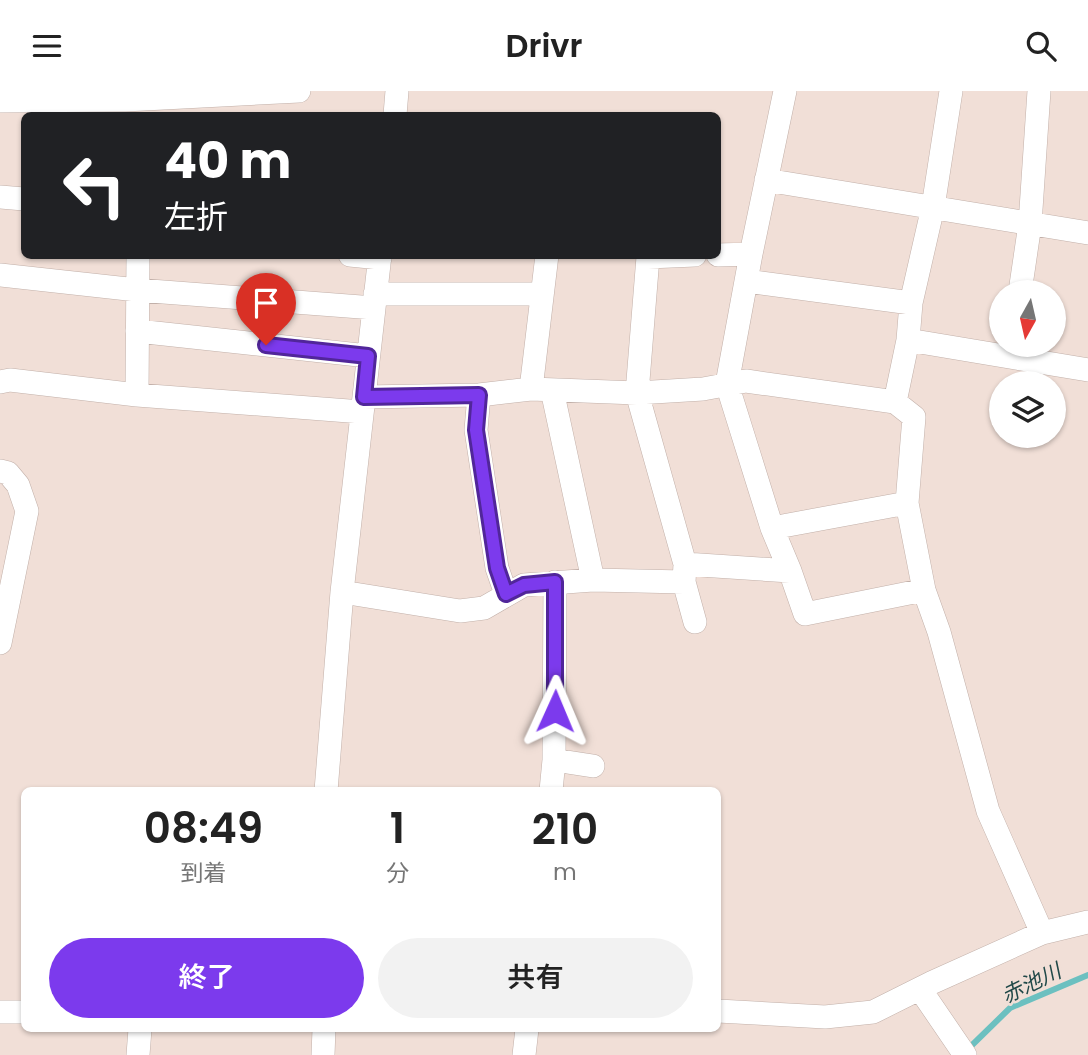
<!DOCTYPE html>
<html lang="ja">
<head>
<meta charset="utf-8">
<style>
  body { margin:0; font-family:Poppins,"Noto Sans JP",sans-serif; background:#f2f2f2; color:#222; height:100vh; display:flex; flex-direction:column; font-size:26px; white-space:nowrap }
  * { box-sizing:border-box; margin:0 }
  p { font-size:23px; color:#767676 }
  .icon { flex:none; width:38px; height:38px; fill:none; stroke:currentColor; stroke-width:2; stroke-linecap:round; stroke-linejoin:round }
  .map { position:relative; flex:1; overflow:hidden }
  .side { position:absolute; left:21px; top:696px; width:700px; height:245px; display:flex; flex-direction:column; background:#fff; border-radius:10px; box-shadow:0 2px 5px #0004 }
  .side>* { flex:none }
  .hud { position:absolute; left:21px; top:21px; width:700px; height:147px; border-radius:10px; box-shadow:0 2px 5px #0004; background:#202124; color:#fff; overflow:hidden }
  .needle { width:46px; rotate:188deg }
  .buttons { position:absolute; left:989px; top:189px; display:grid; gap:14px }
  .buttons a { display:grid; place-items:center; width:77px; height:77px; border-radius:50%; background:#fff; box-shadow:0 2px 5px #0004; font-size:35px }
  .pin { position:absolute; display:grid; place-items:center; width:60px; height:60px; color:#fff; margin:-72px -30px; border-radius:50% 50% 50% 0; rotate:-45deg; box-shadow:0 0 7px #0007 }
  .pin .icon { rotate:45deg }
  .me { position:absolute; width:77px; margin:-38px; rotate:1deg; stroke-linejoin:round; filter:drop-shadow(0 0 5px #0008) }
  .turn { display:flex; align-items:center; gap:24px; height:147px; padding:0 28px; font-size:32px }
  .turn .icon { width:91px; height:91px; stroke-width:2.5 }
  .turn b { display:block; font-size:49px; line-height:60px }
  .eta { display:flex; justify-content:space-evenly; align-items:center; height:119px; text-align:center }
  .eta b { font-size:42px; font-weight:600; line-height:49px }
  .primary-button { display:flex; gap:14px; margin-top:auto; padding:14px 28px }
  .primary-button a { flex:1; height:80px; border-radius:42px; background:#7c3aed; color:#fff; font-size:28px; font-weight:600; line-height:80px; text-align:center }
  .primary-button a+a { background:#f2f2f2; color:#222 }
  header { display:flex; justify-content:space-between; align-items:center; height:91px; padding:0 28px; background:#fff; font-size:32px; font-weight:600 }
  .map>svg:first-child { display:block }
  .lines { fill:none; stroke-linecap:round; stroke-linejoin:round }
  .stream { stroke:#6cc0c0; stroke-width:6 }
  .street-casing { stroke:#c2b0a9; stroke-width:24 }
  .street { stroke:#fff; stroke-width:23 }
  .route-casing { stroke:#51269a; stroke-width:18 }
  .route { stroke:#7c3aed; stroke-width:12 }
  .labels { text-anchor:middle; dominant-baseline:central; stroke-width:5; stroke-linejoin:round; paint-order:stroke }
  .water-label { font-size:21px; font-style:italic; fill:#214949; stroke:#f1dfd7 }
</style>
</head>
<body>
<header><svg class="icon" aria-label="menu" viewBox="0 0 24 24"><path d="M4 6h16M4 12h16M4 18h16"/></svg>Drivr<svg class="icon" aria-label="search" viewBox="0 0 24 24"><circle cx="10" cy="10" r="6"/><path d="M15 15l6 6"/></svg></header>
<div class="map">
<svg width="1088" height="964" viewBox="0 0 1088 964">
  <rect width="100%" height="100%" fill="#f1dfd7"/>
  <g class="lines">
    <!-- stream -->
    <path class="stream" d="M967,959L1010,917L1088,884"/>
    <defs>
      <path id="street" d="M785,0L751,163L727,293L772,437L790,480L805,523L924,499
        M0,10L125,9L299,0
        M395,24L397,0
        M766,89L1088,142
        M0,106L24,108
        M350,164L380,167
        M695,164L648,166L637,302L685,473L684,491L695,531
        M718,164L751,163
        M0,184L137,199L374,217
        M746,190L911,212
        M1020,201L1030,133L1039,0
        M375,203H541
        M137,240L368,265
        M908,249L1088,279
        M0,291L10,289L137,304L362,321
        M531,298L547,164
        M552,299L593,489
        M137,304L138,164
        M479,304L476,339L497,477L506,503
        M364,306L479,304L531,298L637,302L703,298L746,290L895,311L914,326L907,412L924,499L939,541L988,720L1042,842
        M895,311L908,249L911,212L933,116L951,0
        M0,380L8,382L18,394L27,420L0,552
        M772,437L907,412
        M685,473L790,480
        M342,501L460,520L484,517L524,494L593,489L684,491
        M554,669L593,675
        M326,700L342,501L380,164
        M551,700L554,669L555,491
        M920,898L965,964
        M718,920L825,926L873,921L931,892L1042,842L1088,831
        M0,921H24
        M138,964L140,938
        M323,964L324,938
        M524,964L527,938"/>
    </defs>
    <!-- street casing -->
    <use href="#street" class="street-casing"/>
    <!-- street -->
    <use href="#street" class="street"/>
  </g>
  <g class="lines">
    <defs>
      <path id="route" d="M266,254L368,265L364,306L479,304L476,339L497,477L506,503L524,494L555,491V620"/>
    </defs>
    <!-- route casing -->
    <use href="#route" class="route-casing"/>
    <!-- route -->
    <use href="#route" class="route"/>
  </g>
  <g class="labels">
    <!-- water labels -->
    <g class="water-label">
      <text transform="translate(1031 892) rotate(-26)">赤池川</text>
    </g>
  </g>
</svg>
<div class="buttons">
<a><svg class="needle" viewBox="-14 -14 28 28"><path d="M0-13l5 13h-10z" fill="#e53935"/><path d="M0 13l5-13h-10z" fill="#767676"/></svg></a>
<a><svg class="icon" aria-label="layers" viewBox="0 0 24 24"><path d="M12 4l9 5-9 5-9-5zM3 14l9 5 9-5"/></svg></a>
</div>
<div class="pin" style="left:266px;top:254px;background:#d93025"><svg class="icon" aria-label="arrive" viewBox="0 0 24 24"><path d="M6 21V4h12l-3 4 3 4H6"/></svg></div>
<svg class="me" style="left:555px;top:620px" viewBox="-20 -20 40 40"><path d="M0-17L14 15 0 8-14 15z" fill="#7c3aed" stroke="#fff" stroke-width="4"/></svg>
<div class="hud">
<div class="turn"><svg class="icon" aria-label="left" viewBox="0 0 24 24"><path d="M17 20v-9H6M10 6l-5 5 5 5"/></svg><div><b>40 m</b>左折</div></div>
</div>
<section class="side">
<div class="eta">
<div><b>08:49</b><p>到着</p></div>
<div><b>1</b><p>分</p></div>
<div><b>210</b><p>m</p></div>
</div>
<div class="primary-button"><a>終了</a><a>共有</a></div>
</section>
</div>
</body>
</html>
